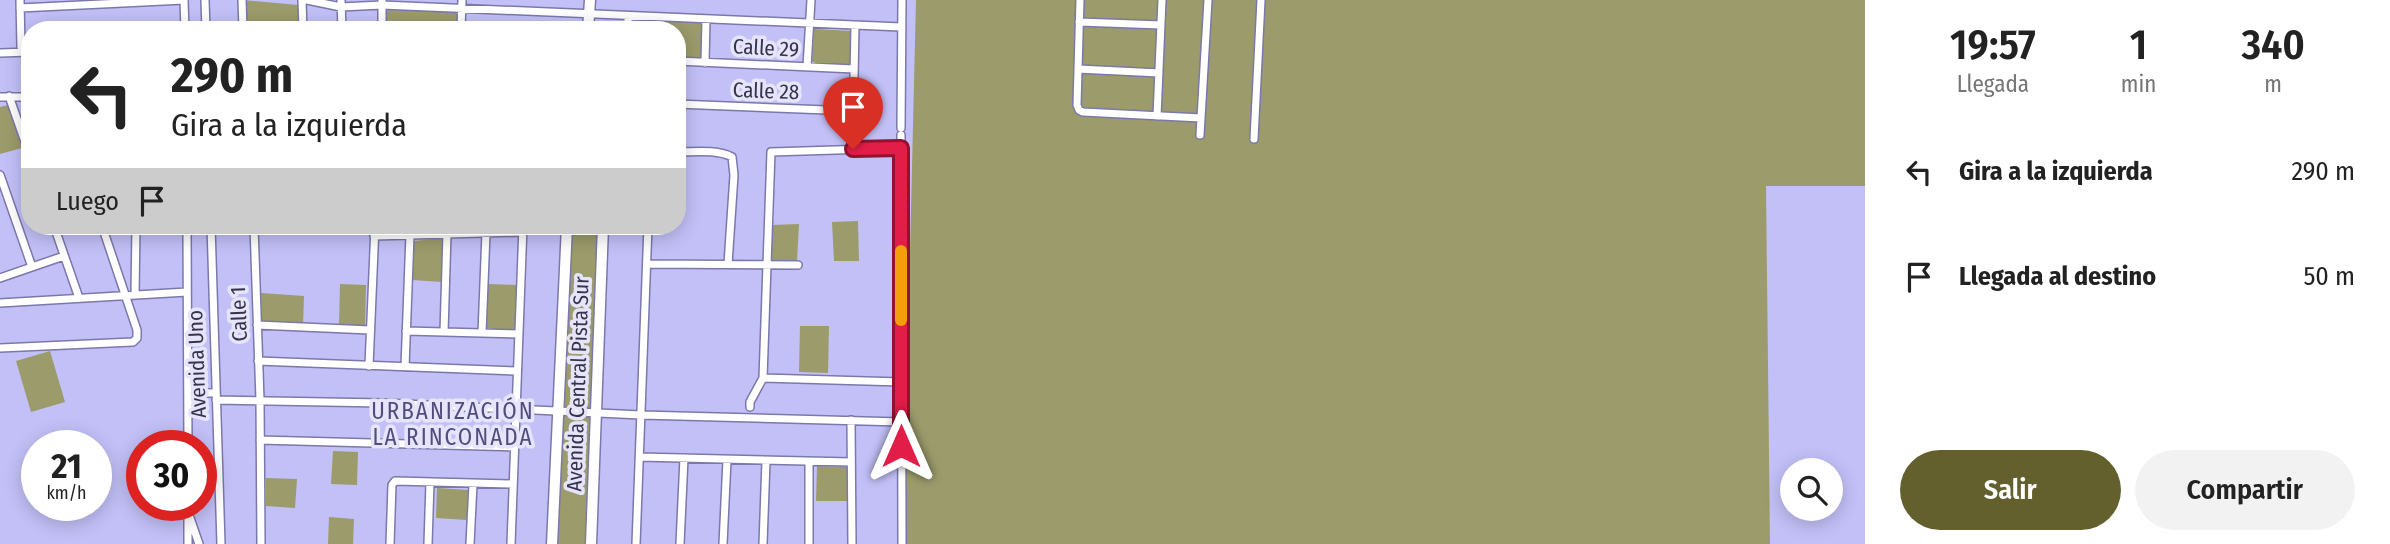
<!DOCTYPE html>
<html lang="es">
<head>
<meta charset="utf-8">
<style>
  body { margin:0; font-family:"Fira Sans Condensed",sans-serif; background:#f2f2f2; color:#222; height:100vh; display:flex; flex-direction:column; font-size:26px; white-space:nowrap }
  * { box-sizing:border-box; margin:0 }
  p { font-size:23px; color:#767676 }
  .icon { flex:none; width:38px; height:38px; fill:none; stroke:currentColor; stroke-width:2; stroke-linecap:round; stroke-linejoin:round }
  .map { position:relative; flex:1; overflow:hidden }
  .panel { display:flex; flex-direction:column; background:#fff; width:525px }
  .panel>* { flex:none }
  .guide { position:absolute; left:21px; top:21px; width:665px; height:214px; border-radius:28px; box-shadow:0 4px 18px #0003; background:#fff; color:#222; overflow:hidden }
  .fabs { position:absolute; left:1780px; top:458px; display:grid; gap:14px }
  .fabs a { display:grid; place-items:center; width:63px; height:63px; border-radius:50%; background:#fff; box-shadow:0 4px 18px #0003; font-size:35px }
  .speed { position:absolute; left:21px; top:430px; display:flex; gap:14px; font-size:35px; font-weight:700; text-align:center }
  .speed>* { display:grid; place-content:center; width:91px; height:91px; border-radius:50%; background:#fff; box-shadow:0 4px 18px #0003; line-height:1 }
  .speed small { font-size:18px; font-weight:400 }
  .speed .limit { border:10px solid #d22; background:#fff; color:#111 }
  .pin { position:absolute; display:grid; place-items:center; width:60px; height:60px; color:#fff; margin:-72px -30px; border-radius:50% 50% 50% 0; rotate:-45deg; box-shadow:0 0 7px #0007 }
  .pin .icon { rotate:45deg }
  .me { position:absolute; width:77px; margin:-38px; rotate:0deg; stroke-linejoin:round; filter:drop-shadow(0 0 5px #0008) }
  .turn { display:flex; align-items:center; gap:24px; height:147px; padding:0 35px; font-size:32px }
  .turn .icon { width:91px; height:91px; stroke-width:2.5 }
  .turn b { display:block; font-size:49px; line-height:60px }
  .then { display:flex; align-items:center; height:66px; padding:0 35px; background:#0003; gap:14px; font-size:26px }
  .eta { display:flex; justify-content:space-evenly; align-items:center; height:119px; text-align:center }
  .eta b { font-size:42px; font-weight:600; line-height:49px }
  .action { display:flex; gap:14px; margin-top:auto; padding:14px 35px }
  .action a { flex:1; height:80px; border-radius:42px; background:#63602d; color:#fff; font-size:28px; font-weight:600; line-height:80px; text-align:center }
  .action a+a { background:#f2f2f2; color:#222 }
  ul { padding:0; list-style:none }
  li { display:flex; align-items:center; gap:21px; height:105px; padding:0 35px }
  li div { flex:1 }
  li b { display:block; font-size:26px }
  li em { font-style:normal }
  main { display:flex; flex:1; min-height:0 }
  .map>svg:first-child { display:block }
  .green { fill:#9c9b6b }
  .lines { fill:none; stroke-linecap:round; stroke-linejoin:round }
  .street-casing { stroke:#7b78ab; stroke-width:10 }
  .secondary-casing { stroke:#7b78ab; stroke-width:13 }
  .street { stroke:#fff; stroke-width:7 }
  .secondary { stroke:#fff; stroke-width:10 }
  .route-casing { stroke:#92132f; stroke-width:18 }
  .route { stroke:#e11d48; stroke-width:12 }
  .slow { stroke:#f59e0b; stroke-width:12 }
  .labels { text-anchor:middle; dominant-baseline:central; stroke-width:7; stroke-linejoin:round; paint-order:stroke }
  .street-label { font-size:21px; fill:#35344a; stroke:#e5e4fb }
  .neighbourhood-label { font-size:23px; letter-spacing:2px; fill:#514d7d; stroke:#e5e4fb }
</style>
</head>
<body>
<main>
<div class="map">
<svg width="1865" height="544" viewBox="0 0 1865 544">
  <rect width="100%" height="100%" fill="#c2c0f7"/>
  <!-- green -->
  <path class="green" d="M243,0L298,5L299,30H245Z
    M916,0H1865V186H1766L1770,544H903Z
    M386,10L457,12L458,30H385Z
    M634,21L700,22L702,25V55L699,59L677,58V30H632V22Z
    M814,29L852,31L851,64L849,65L815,63L812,61Z
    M8,105L22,148L0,154V107Z
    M858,221L859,261H834L832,222Z
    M799,224L797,261H770L772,225Z
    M569,226H601L593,406L590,408H567L562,403Z
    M443,238L442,282L412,280L414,241Z
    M340,284L366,285L365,327L339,326Z
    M488,284L517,285L516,328L513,331L485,328Z
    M261,293L304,296L303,326L262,324Z
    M800,326H829L828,373L799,372Z
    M50,351L65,402L31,412L16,361Z
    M563,414L588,416L592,420L587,544H556Z
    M333,451L358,452L357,485L331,484Z
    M817,466L847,467V501H816Z
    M266,478L297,479L295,508L266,506Z
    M437,488L468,490L467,520L436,518Z
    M329,517L354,519L353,544H328Z"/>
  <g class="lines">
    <defs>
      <path id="street" d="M20,0L21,47H30
        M184,0L185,30
        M205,0L206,30
        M242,0L243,30
        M302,0L303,30
        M307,0L341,7L382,5L901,27
        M341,0L342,30
        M382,0V30
        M1080,0L1077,105L1079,110L1083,112L1201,118
        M20,8L184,0
        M628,16V30
        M1079,22L1161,25
        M461,30L462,0
        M0,53L30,52
        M677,61L854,69
        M705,63L706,19
        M807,67L811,0
        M1078,69L1159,73
        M9,96L30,156
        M0,97H30
        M677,104L853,111
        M1157,116L1162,0
        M901,128L902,0
        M853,129L855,26
        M901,135L902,544
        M1200,135L1208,0
        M1254,139L1261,0
        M677,152C694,152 717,149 732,157L734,175L728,264
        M0,175L32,267
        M54,226L79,298
        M187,226L188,446
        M211,226L221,544
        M254,226L260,400L261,544
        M374,236L523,232
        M647,264L798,265
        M0,278L64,256
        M135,295L136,226
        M0,303L187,292
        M257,325L370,330
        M406,331L519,334
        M444,332L447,234
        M482,333L486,233
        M0,348L133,342L137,338V330L102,226
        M258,361L517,371
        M369,366L375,226
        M405,367L410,235
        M763,378L901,382
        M216,400L383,403L641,415L901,422
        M188,405C192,391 204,393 216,393
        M750,407V402L763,378L771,152L901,148
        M851,420L852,544
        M260,440L515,447
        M640,457L851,462
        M809,462V544
        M188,506V544
        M190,518L199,544
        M390,544L392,485L395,481L513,484
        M428,544L430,482
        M470,544L473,484
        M511,544L523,226
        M636,544L648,226
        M680,544L684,458
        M723,544L727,460
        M763,544L766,461"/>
      <path id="secondary" d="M588,30L590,0
        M552,544L567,226
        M591,544L603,226"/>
    </defs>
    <!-- street casing -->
    <use href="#street" class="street-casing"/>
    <!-- secondary casing -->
    <use href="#secondary" class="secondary-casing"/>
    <!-- street -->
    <use href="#street" class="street"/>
    <!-- secondary -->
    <use href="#secondary" class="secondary"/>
  </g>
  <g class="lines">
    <defs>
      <path id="route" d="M853,149L901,148V446"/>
    </defs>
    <!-- route casing -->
    <use href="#route" class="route-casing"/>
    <!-- route -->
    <use href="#route" class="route"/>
    <!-- slow -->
    <path class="slow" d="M901,320V251"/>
  </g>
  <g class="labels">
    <!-- street labels -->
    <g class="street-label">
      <text transform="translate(766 48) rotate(3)">Calle 29</text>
      <text transform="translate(766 91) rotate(2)">Calle 28</text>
      <text transform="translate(239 314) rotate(-92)">Calle 1</text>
      <text transform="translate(197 364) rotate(-92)">Avenida Uno</text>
      <text transform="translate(578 384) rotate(-88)">Avenida Central Pista Sur</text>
    </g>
    <!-- neighbourhood labels -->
    <g class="neighbourhood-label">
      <text x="453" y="411">URBANIZACIÓN<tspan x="453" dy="26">LA RINCONADA</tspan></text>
    </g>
  </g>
</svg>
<div class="fabs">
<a><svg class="icon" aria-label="search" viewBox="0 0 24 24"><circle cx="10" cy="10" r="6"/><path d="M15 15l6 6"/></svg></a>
</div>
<div class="speed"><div>21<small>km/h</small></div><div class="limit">30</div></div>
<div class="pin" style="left:853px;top:149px;background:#d93025"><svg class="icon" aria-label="arrive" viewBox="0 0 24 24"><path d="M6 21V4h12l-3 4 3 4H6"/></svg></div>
<svg class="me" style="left:901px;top:446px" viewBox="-20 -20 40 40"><path d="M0-17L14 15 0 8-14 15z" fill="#e11d48" stroke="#fff" stroke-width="4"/></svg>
<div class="guide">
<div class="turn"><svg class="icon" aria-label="left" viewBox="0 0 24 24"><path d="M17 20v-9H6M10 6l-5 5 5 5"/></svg><div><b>290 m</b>Gira a la izquierda</div></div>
<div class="then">Luego<svg class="icon" aria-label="arrive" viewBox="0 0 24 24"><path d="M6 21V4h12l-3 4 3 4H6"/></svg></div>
</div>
</div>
<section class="panel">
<div class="eta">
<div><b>19:57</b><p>Llegada</p></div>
<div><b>1</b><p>min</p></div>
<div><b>340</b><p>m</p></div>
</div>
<ul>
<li><svg class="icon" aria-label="left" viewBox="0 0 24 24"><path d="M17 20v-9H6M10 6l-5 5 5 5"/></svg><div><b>Gira a la izquierda</b></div><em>290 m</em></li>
<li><svg class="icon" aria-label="arrive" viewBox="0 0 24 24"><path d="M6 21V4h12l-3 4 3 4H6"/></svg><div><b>Llegada al destino</b></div><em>50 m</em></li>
</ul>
<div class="action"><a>Salir</a><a>Compartir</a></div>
</section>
</main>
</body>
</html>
